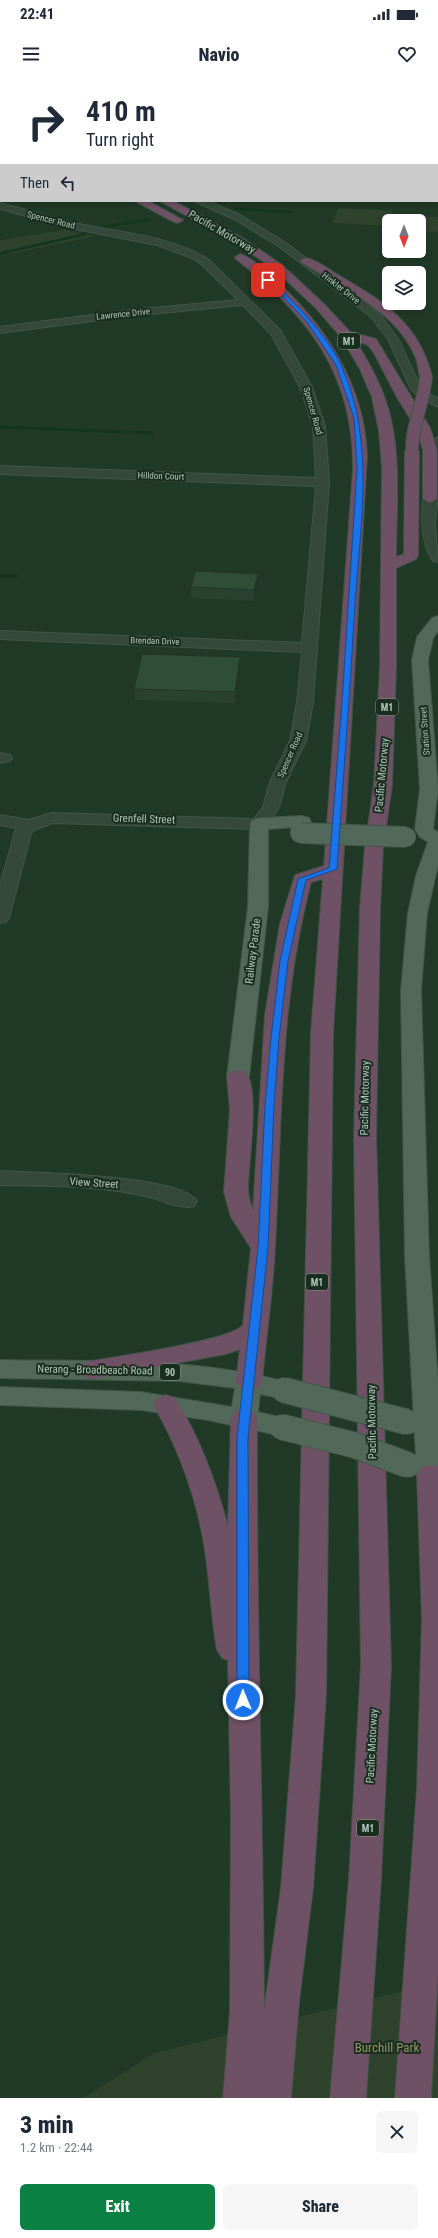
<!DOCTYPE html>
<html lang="en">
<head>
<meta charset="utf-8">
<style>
  body { margin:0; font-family:"Roboto Condensed",sans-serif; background:#f6f6f7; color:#1f2937; height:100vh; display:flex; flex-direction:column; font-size:15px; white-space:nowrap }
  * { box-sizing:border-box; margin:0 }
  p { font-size:13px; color:#747a83 }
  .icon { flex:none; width:22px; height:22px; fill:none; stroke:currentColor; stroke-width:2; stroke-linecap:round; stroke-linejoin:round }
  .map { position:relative; height:2018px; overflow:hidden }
  .side { display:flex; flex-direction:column; background:#fff; flex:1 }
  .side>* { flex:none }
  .banner { position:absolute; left:0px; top:0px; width:438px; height:122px; box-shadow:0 2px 6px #0003; background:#fff; color:#1f2937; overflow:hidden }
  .needle { width:26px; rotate:180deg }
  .tools { position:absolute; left:382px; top:134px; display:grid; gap:8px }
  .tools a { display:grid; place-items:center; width:44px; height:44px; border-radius:6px; background:#fff; box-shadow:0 2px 6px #0003; font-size:20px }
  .pin { position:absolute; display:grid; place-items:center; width:34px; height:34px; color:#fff; margin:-17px; border-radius:8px; box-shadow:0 2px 6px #0006 }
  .me { position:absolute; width:44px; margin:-22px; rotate:359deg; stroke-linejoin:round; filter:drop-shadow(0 0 3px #0008) }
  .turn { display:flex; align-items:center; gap:14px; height:84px; padding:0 20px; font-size:18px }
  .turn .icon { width:52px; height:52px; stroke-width:2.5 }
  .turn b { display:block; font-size:28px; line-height:34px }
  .then { display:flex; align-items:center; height:38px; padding:0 20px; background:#0003; gap:8px; font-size:15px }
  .round { display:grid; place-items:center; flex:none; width:42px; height:42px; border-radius:6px; background:#f6f6f7 }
  .head { display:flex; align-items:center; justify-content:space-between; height:68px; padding:0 20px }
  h1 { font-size:24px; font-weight:800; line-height:30px }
  .action { display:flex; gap:8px; margin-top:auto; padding:8px 20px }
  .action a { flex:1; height:46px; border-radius:6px; background:#0b8043; color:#fff; font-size:16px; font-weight:800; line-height:46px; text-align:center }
  .action a+a { background:#f6f6f7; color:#1f2937 }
  .status { display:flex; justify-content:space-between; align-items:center; height:28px; padding:0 20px; background:#fff; direction:ltr }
  .status svg { height:11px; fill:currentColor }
  header { display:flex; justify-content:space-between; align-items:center; height:52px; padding:0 20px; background:#fff; font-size:18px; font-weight:800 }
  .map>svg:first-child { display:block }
  .green { fill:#2f422c }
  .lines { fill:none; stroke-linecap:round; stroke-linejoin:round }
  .stream-far2 { stroke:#14361e; stroke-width:2.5 }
  .stream-far1 { stroke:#14361e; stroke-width:3 }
  .stream { stroke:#14361e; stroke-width:4 }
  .minor-casing { stroke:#415646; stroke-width:2 }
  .major-casing { stroke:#415646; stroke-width:2 }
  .highway-casing { stroke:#3f5445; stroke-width:2 }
  .minor { fill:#34493a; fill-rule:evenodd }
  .major { fill:#526959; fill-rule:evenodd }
  .highway { fill:#6f5166; fill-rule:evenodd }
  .major-bridge-far1-casing { stroke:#415646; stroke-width:22; stroke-linecap:butt }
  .major-bridge-casing { stroke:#415646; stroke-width:27; stroke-linecap:butt }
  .highway-bridge-casing { stroke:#3f5445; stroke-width:14; stroke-linecap:butt }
  .major-bridge-far1 { stroke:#526959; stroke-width:20 }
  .major-bridge { stroke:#526959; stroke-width:25 }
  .highway-bridge { stroke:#6f5166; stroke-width:12 }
  .wall { fill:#294230 }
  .shaded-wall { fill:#223627 }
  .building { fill:#304d38; stroke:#223627 }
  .route { fill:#1a73e8; stroke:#114b97 }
  .labels { text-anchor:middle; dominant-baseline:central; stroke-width:4; stroke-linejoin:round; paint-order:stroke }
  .far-street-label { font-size:9px; fill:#afc6b6; stroke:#1a2e1f }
  .shield { fill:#1a2e1f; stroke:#829889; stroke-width:1 }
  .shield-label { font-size:10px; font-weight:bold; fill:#afc6b6 }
  .street-label { font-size:11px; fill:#afc6b6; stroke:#1a2e1f }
  .near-park-label { font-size:13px; fill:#969366; stroke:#1a2e1f }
</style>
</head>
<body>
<div class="status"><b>22:41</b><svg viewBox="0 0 49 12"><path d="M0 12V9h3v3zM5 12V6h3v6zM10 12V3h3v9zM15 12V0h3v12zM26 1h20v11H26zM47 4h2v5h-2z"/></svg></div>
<header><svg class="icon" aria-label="menu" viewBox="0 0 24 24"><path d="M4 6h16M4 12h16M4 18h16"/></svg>Navio<svg class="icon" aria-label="heart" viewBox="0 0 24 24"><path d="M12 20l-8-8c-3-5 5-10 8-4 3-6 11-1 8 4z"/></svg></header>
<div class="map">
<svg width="438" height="2018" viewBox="0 0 438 2018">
  <rect width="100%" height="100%" fill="#213927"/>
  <!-- green -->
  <path class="green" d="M339,128L393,131L387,146L332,143Z
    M399,135L438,137V152L419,151V141H397Z
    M64,150L96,156L0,176V160Z
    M438,1902V2018H84L154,1973Z"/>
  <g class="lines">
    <!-- stream-far2 -->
    <path class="stream-far2" d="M236,129L291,132
      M104,147L150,139
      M3,173L85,154"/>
    <!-- stream-far1 -->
    <path class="stream-far1" d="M0,174L7,172
      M0,347L152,353"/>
    <!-- stream -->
    <path class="stream" d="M0,496H15"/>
    <defs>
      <path id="minor" d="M223,0H232L233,1H224Z
        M240,0H254L255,1H241Z
        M310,0H335L309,1Z
        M0,37H1V41H0Z
        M437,93H438V99H437Z
        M194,121H207L240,135L286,163L379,233L398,259L420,306L427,313L438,318V327L419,317L411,309L388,259L371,237L280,167L234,139Z
        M0,123C24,129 47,137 71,142C115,153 169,154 209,180L280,250L312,307L325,346L329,402L313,622L306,661L286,702L279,727L265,748L259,749L53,743L36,749L31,753L9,838L6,842L0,843V805L15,752L17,748L0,745V735L29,740L52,733L254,739L263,727L270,702L290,661L297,622L302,572L0,559V551L302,563L316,406L0,394V386L316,398L313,346L300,307L271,254L243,225L131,236L0,253V247L131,230L238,220L201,184L192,178L157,165L70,148L0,129Z
        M438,357V414L435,443L438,482L433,481C412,450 427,397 432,361Z
        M0,673L10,675L12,678L10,681L0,683Z
        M0,1091C34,1093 180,1095 197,1121L194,1126C179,1130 164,1120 149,1117C101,1105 50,1106 0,1105Z"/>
      <path id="major" d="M438,536V551L433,558L428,580L438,709L433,749L438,752V785L427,833L421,910L429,1176L438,1302V1403L431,1405L421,1402L417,1395L405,1176L401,910L408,833L416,796L428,762L420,757L415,749L420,709L412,580L417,557L432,538Z
        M302,736L309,738L311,742L309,746L268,749V827L249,997L246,1002L238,1004L230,1002L227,997L248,827L250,744L252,740L259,738Z
        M0,1280C98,1282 198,1276 293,1304L297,1310L293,1316L284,1319L260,1314L258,1332L291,1340L295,1347L291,1354L282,1356L208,1340L141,1330L0,1325V1307L141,1312L232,1327L235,1308L179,1301L0,1298Z"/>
      <path id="highway" d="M0,61H1V68H0Z
        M0,82H1V88H0Z
        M135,121H148L183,140L178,143L174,142Z
        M160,121H173L244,159L282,185L324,224L350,252L376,259L430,348L437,370V419L430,423L423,419V370L416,348L398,319L374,273L368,265L356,261C366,279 377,296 384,316C403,366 396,425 396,477L404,474L405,372L412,368L419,372L418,476L416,479L396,488V587L392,705L383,767L380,829L376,1055L391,1586L381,1799L366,2018H330L349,1799L361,1586L354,1055L360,829L365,767L374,705L380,587L382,387L379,351L372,317L360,289L341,257L316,228L274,189L236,163Z
        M240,174C251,177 263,189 272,197C324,243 365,305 367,376L333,953L326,1615L313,1808L299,1922L291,2018H223L230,1932L231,1735L228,1580L222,1578L217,1570C211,1537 210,1503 205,1470C197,1419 179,1369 153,1324L157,1318L166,1315L175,1318C200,1358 216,1401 228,1447L231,1338L235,1331L244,1329L253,1331L257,1338C256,1536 263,1733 264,1931L281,1808L296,1615L311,953L323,799L311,802C279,925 282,1041 275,1166C273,1212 266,1257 262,1302L258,1308L249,1311L240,1308L236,1302L240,1269L226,1274L91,1299L82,1296L78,1290L82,1284L91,1281C115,1277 234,1260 243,1245L251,1168L231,1137L224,1112L230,1030L227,997L230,992L238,990L246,992C260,1012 248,1084 248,1110C248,1117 251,1124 253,1131L265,935L280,844L295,795L324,786L353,389C354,294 308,235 236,179L235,177Z
        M306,178C317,180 328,189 338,195C383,221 420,244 432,297L430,300L426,301L420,297C418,290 418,282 415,276C396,231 342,207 302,183L300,181L302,179Z
        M431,1385L438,1387V1892L431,2018H395L417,1709L422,1539L417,1395L421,1388Z"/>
    </defs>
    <!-- minor casing -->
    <use href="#minor" class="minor-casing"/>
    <!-- major casing -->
    <use href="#major" class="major-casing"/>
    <!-- highway casing -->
    <use href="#highway" class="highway-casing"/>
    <!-- minor -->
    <use href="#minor" class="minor"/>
    <!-- major -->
    <use href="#major" class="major"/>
    <!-- highway -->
    <use href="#highway" class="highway"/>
    <defs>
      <path id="major-bridge-far1" d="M300,753L406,757"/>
      <path id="major-bridge" d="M284,1310L407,1342
        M282,1347L354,1365L408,1385"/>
      <path id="highway-bridge" d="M412,372C411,346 424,323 426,297"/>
    </defs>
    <!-- major-bridge-far1 casing -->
    <use href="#major-bridge-far1" class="major-bridge-far1-casing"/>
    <!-- major-bridge casing -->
    <use href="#major-bridge" class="major-bridge-casing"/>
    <!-- highway-bridge casing -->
    <use href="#highway-bridge" class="highway-bridge-casing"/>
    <!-- major-bridge-far1 -->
    <use href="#major-bridge-far1" class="major-bridge-far1"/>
    <!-- major-bridge -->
    <use href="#major-bridge" class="major-bridge"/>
    <!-- highway-bridge -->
    <use href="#highway-bridge" class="highway-bridge"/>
  </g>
  <!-- wall -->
  <path class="wall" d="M258,494V505L254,521L191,518V507Z
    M240,577V588L235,623L135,620L134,609Z"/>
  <!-- shaded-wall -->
  <path class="shaded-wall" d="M258,494V505L254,521V510Z
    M240,577V588L235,623V612Z"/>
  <!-- building -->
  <path class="building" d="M195,491L258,494L254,510L191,507Z
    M142,574L240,577L235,612L134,609Z"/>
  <!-- route -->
  <path class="route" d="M267,199H270C295,224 326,253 341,285C376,360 360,446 355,525C350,613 343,701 337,789L306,800L288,881L279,958L274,1026L268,1168L248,1358L249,1620L247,1623H238L237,1620V1358L258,1168L265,1026L271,958L280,881L298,799L329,788L342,622L357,389L354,338L336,285L307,242Z"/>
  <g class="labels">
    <!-- far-street labels -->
    <g class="far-street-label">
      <text transform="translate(51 140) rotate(14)">Spencer Road</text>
      <text transform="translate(341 208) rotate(38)">Hinkler Drive</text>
      <text transform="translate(123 234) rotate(-6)">Lawrence Drive</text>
      <text transform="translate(313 331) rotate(74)">Spencer Road</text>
      <text transform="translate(161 396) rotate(2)">Hilldon Court</text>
      <text transform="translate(155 561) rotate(2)">Brendan Drive</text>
      <text transform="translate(425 651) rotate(-94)">Station Street</text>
      <text transform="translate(290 675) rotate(-66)">Spencer Road</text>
    </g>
    <!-- shield labels -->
    <g class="shield">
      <rect x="338" y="253" width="22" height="16" rx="3"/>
      <rect x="376" y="619" width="22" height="16" rx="3"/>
      <rect x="306" y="1194" width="22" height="16" rx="3"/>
      <rect x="160" y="1284" width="20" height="16" rx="3"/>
      <rect x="357" y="1740" width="22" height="16" rx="3"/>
    </g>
    <g class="shield-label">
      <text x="349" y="261">M1</text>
      <text x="387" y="627">M1</text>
      <text x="317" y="1202">M1</text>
      <text x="170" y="1292">90</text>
      <text x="368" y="1748">M1</text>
    </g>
    <!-- street labels -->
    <g class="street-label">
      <text transform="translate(222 152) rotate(30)">Pacific Motorway</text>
      <text transform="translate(382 695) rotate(-85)">Pacific Motorway</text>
      <text transform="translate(144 739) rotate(2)">Grenfell Street</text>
      <text transform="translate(253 871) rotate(-83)">Railway Parade</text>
      <text transform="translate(365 1018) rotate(-89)">Pacific Motorway</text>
      <text transform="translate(94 1103) rotate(4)">View Street</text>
      <text transform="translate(95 1290) rotate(1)">Nerang - Broadbeach Road</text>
      <text transform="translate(372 1342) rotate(-91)">Pacific Motorway</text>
      <text transform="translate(372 1666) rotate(-87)">Pacific Motorway</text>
    </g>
    <!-- near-park labels -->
    <g class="near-park-label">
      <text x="387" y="1967">Burchill Park</text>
    </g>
  </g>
</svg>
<div class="tools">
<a><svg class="needle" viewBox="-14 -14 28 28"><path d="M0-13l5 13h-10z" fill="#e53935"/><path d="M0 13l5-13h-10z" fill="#747a83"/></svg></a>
<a><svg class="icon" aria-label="layers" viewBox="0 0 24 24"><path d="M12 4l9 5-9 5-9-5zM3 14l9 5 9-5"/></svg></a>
</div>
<div class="pin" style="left:268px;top:200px;background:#d93025"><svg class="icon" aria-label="arrive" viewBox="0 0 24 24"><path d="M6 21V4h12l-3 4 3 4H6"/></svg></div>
<svg class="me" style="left:243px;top:1620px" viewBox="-20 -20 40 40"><circle r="17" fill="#1a73e8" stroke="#fff" stroke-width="3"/><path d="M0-11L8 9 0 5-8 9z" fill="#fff"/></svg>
<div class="banner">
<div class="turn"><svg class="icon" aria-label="right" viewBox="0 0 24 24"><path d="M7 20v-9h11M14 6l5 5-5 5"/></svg><div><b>410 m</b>Turn right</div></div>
<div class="then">Then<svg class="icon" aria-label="left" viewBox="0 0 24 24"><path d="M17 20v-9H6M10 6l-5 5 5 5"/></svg></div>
</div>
</div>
<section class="side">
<div class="head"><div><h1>3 min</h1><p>1.2 km · 22:44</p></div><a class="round"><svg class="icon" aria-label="close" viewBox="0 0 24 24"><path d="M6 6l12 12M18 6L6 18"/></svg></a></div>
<div class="action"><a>Exit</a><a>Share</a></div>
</section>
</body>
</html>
